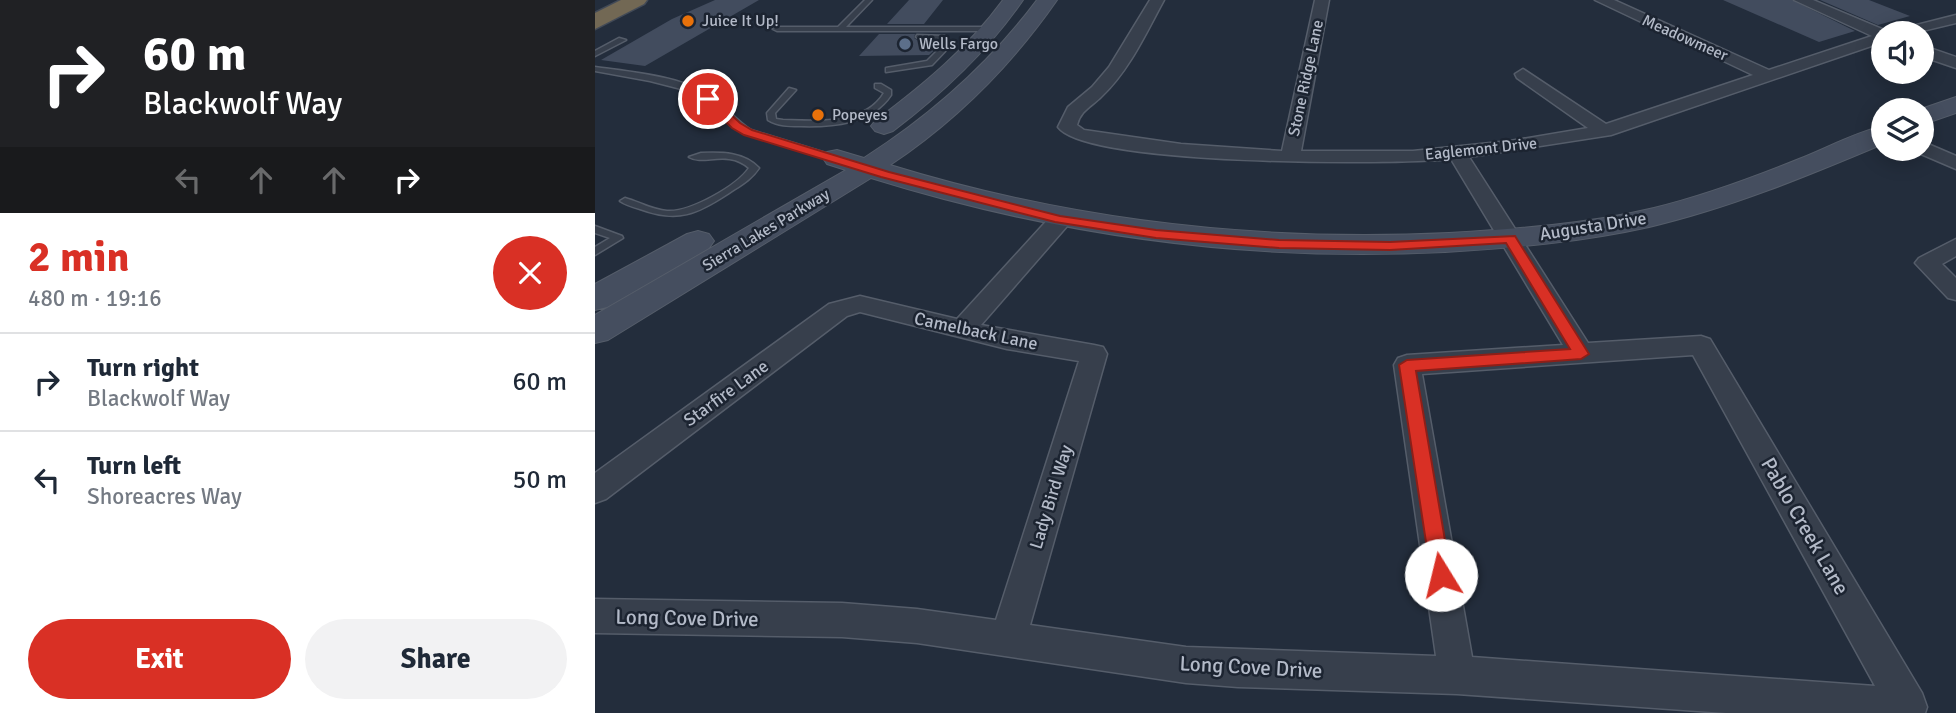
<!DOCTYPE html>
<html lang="en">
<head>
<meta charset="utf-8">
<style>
  body { margin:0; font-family:Signika,sans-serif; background:#f2f2f3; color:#1f2937; height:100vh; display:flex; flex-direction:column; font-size:26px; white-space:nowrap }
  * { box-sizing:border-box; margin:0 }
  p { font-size:23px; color:#747a83 }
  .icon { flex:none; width:38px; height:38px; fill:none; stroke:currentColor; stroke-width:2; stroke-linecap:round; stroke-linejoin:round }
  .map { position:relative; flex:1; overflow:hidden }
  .sheet { display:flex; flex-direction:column; background:#fff; width:595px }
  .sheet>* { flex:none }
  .top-card { background:#202124; color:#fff; overflow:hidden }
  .fabs { position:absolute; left:1276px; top:21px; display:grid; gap:14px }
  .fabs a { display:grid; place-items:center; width:63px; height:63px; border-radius:50%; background:#fff; box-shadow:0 4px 18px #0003; font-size:35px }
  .pin { position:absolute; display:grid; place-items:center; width:60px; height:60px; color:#fff; margin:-30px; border:4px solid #fff; border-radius:50%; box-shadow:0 2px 7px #0007 }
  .me { position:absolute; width:77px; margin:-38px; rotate:351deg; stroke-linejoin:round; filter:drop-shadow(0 0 5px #0008) }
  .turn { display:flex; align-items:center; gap:24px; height:147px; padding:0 28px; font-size:32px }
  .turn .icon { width:91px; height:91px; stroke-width:2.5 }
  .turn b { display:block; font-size:49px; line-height:60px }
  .lanes { display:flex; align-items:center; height:66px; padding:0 28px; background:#0003; justify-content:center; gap:35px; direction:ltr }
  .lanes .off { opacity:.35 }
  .round { display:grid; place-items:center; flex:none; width:74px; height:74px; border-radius:37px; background:#f2f2f3 }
  .headline { display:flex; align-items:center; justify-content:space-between; height:119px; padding:0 28px }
  h1 { font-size:42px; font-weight:700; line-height:52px; color:#d93025 }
  .action { display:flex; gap:14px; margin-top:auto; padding:14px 28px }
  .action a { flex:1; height:80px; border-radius:42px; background:#d93025; color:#fff; font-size:28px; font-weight:700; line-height:80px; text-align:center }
  .action a+a { background:#f2f2f3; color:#1f2937 }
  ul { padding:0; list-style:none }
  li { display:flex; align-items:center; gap:21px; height:98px; padding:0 28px; border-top:2px solid #e0e1e3 }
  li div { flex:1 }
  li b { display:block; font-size:26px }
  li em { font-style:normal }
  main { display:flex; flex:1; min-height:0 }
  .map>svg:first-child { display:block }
  .building { fill:#424c5e }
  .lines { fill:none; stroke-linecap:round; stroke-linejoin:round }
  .lane-casing { stroke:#555d6a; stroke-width:3 }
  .street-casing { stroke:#555d6a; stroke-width:3 }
  .secondary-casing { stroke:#555d6a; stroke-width:2 }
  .highway-casing { stroke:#424a57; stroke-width:3 }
  .lane { fill:#373f4c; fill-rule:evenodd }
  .street { fill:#373f4c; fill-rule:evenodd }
  .secondary { fill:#454e5f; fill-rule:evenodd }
  .highway { fill:#726854; fill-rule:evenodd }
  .route { fill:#d93025; stroke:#8d1f18; stroke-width:2 }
  .food-dot { fill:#e8710a; stroke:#1c2431; stroke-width:2.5 }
  .service-dot { fill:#5c6f8a; stroke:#1c2431; stroke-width:2.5 }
  .labels { text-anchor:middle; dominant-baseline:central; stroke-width:5; stroke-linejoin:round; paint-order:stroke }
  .far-poi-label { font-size:16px; fill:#b3bac8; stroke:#1c2431; text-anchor:start }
  .far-street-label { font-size:16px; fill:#b3bac8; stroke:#1c2431 }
  .street-label { font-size:18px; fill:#b3bac8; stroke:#1c2431 }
  .near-street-label { font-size:21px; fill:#b3bac8; stroke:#1c2431 }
</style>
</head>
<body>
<main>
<section class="sheet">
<div class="top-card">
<div class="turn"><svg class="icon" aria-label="right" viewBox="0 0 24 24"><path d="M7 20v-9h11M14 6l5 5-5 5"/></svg><div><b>60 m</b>Blackwolf Way</div></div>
<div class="lanes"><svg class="icon off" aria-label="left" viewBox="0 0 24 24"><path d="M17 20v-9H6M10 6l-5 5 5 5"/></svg><svg class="icon off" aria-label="ahead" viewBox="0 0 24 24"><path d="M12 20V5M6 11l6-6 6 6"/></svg><svg class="icon off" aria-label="ahead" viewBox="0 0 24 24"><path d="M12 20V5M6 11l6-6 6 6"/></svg><svg class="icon" aria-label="right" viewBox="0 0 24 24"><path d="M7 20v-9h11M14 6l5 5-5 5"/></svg></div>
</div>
<div class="headline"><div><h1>2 min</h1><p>480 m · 19:16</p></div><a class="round" style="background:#d93025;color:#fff"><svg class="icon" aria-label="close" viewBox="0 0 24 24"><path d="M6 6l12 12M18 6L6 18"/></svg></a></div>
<ul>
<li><svg class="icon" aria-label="right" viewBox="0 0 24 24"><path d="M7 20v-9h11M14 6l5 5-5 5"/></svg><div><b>Turn right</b><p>Blackwolf Way</p></div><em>60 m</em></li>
<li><svg class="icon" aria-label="left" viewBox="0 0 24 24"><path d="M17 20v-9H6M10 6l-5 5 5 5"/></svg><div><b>Turn left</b><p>Shoreacres Way</p></div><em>50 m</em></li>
</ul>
<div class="action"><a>Exit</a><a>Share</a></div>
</section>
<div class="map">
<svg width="1361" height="713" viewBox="0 0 1361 713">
  <rect width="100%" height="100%" fill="#232d3c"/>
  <!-- building -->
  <path class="building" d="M120,0H164L50,66L6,60L77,19Z
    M314,0H348L329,24H292Z
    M1128,0H1197L1260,31L1224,42Z
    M1225,0H1274L1315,16L1283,25Z
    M284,34H320L319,38L324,41L345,45L334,55L264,56Z"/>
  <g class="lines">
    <defs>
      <path id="lane" d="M270,0H277L251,27H397L401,29L397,31H182L178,29L182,27H243Z
        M322,35L350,36L356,45L337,65L291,72V68L332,61L348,45L345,40L325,39L321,37Z
        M24,38L31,40L0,56V51Z
        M0,67C34,72 84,76 113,94C129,104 140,120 156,130L247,158L242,161L239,160L150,134L138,125L111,100L94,91L55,81L0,71Z
        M280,84H286L296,90V95C277,124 237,127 205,126C193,126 183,126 173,120L172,113L194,88L201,90L180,113L181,119L188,120C220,121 269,126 289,93L280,88Z
        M106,153C127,152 149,152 164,168C156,180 146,185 134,193C102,214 83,223 45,209C38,207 31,205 25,201L30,198C44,202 58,210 72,211C94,213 142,186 154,168C132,149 109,166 94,157Z
        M0,226L27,236L28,238L0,255V247L15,238L0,233Z"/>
      <path id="street" d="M555,0H569C551,33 534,71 506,97C497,106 485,111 482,125L489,130L586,144L687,151L720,0H734L706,151H818L915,141L993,128L922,78L920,74L928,69L1011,124L1158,75L1000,0H1019L1174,70L1277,36L1199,0H1218L1294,32L1361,15V23L1319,33H1288V42L1016,135L874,157L993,343L1106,336L1115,339L1327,693L1332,707L1330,713H1131L862,694L643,687L591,683L322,643L247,637L0,633V599L247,603L322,609L401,620L484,361L412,349L265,312L252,316L11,499L0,503V473L234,304L265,296L362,319L457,215H473L476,220L473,225L386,325L499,345L508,347L512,354L435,625L591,647L841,656L799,365L803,358L812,355L968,345L856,159C799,165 492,166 463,127L473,107L497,87L514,67ZM1098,355L1280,686L877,657L827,374Z
        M1326,45L1361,57V68L1326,56Z
        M1326,141L1361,156V169L1319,151L1318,149H1326Z
        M1361,239V256L1347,264L1361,278V300L1353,298L1320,263L1324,258Z"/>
      <path id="secondary" d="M408,0H428C392,52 348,93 298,131L289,134L280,131L276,126L280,121C328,85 373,48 408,0Z
        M442,0H462C416,66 361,121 295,165C477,221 664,242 854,233C922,229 992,224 1059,208C1108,196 1157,178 1204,159C1232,148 1259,133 1288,126V144C1212,176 1135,208 1054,227C987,242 918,248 850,252C655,262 462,236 276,178L13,340L0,343V315L251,170L232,164L228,158L232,152L242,150L269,158C336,115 394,64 442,0Z
        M1361,97V113L1326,125V110H1323Z
        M103,231L114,234L119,241L114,248L12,307L0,310V284L92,234Z"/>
      <path id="highway" d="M26,0H52L49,4L0,29V13Z"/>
    </defs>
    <!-- lane casing -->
    <use href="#lane" class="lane-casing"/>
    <!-- street casing -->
    <use href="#street" class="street-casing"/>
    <!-- secondary casing -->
    <use href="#secondary" class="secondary-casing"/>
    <!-- highway casing -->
    <use href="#highway" class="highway-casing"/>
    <!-- lane -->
    <use href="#lane" class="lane"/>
    <!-- street -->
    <use href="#street" class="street"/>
    <!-- secondary -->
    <use href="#secondary" class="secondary"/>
    <!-- highway -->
    <use href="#highway" class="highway"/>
  </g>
  <!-- route -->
  <path class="route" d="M109,96H116L145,123L157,130L294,172L465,216L561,230L684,240L795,242L920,236L994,354L986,359L821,371L856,575L853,582L846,584L839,582L836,575L804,365L812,360L975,349L911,243L795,250L684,248L561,238L460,222L286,177L149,135L137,128L109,101Z"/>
  <!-- markers -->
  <g class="food-dot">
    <circle cx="93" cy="21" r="7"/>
    <circle cx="223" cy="115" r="7"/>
  </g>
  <circle class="service-dot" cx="310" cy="44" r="7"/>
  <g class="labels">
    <!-- far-poi labels -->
    <g class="far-poi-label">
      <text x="107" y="21">Juice It Up!</text>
      <text x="324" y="44">Wells Fargo</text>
      <text x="237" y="115">Popeyes</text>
    </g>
    <!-- far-street labels -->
    <g class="far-street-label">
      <text transform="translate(1090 38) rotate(24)">Meadowmeer</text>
      <text transform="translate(711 78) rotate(-78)">Stone Ridge Lane</text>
      <text transform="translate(886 149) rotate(-6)">Eaglemont Drive</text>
      <text transform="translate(171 230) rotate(-31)">Sierra Lakes Parkway</text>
    </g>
    <!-- street labels -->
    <g class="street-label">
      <text transform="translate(998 226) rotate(-9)">Augusta Drive</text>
      <text transform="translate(381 331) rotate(12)">Camelback Lane</text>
      <text transform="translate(131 393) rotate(-36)">Starfire Lane</text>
      <text transform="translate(456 497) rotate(-73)">Lady Bird Way</text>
    </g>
    <!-- near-street labels -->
    <g class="near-street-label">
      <text transform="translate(1210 526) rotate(60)">Pablo Creek Lane</text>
      <text transform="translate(92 618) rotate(1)">Long Cove Drive</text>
      <text transform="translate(656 667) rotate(3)">Long Cove Drive</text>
    </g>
  </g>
</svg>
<div class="fabs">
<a><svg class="icon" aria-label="sound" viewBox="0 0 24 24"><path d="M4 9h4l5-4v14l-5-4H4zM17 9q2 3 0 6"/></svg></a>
<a><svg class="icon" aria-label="layers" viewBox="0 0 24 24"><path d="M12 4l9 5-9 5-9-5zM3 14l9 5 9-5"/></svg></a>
</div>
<div class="pin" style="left:113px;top:99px;background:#d93025"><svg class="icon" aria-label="arrive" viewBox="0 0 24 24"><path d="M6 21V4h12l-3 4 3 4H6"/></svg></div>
<svg class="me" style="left:846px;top:575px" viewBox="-20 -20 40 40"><circle r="19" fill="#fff"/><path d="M0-13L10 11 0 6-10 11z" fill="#d93025"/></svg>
</div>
</main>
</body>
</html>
